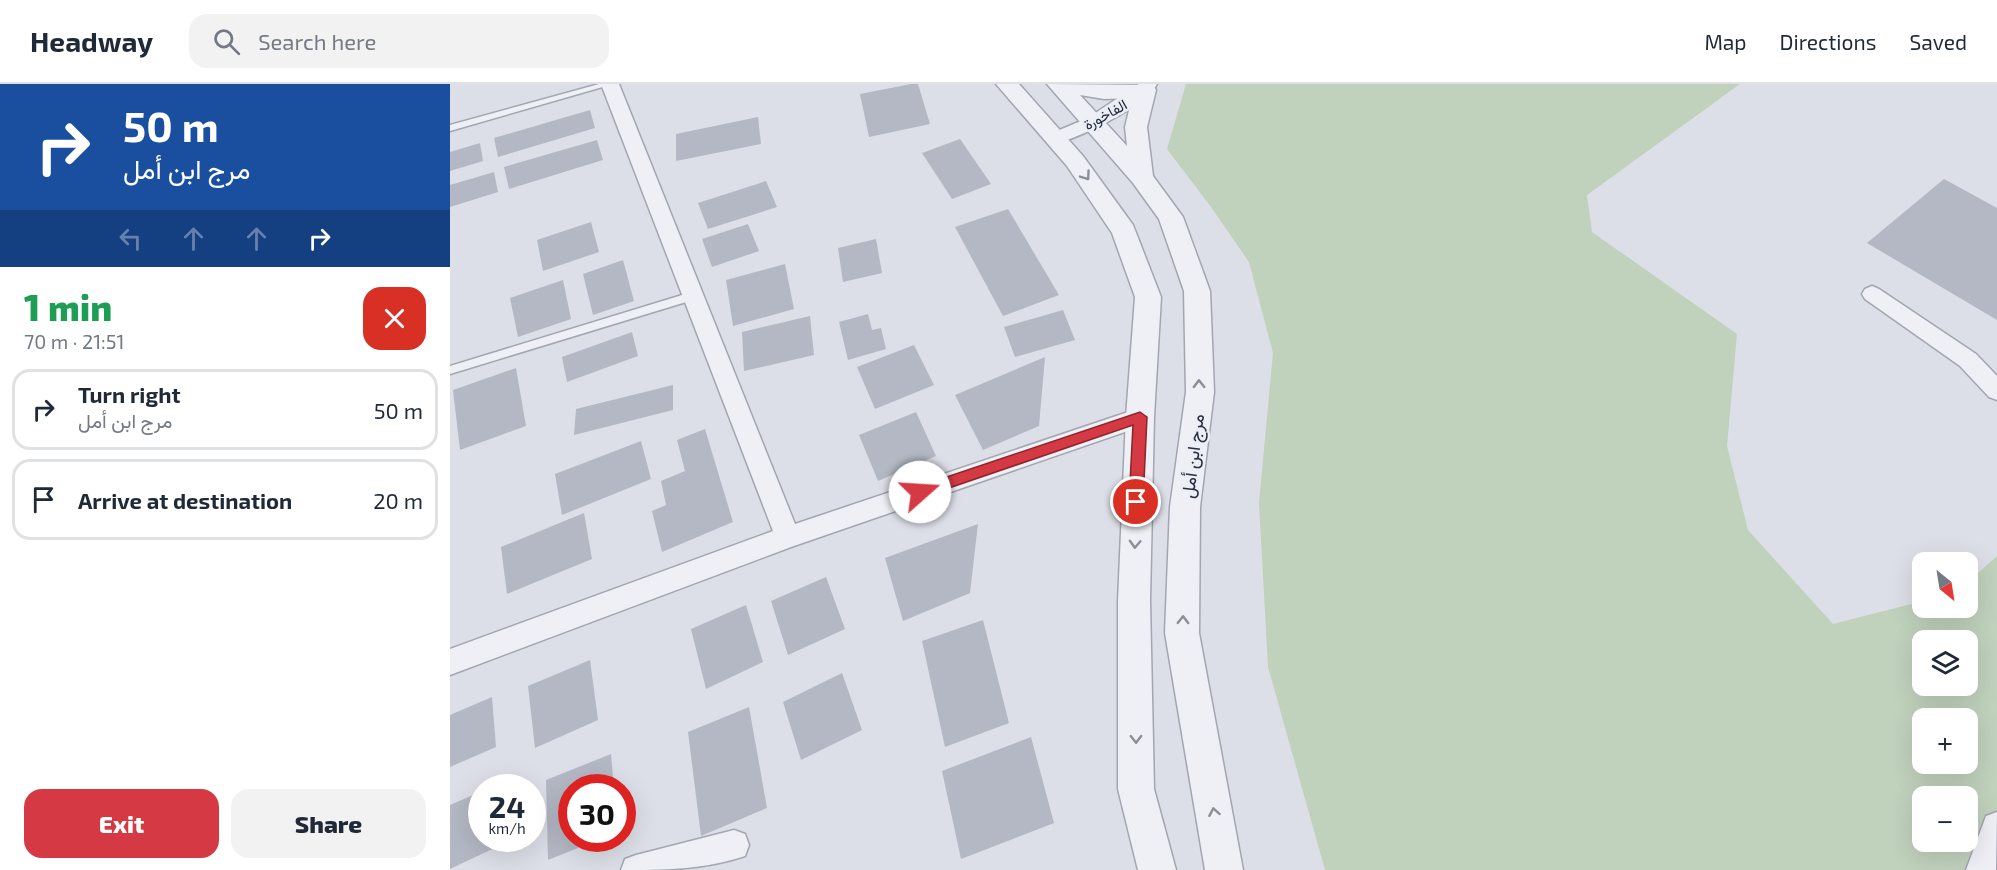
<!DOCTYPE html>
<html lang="en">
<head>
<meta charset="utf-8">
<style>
  body { margin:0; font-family:"Exo 2",Vazirmatn,sans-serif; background:#f2f2f3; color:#1f2937; height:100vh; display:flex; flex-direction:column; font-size:22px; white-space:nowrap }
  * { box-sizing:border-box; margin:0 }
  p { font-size:20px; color:#747a83 }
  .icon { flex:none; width:33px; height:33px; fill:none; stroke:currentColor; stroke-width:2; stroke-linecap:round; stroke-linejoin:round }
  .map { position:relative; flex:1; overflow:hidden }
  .sheet { display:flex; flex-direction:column; background:#fff; width:450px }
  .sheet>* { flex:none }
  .guide { background:#1a4fa0; color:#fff; overflow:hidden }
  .needle { width:39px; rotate:150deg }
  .fabs { position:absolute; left:1462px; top:468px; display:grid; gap:12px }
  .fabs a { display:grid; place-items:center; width:66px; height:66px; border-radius:12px; background:#fff; box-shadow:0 6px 24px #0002; font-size:30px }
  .speed { position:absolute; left:18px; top:690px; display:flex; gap:12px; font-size:30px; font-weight:700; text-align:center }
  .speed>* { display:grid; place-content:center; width:78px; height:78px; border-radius:50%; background:#fff; box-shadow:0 6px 24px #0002; line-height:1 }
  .speed small { font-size:15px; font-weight:400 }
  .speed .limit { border:9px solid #d22; background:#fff; color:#111 }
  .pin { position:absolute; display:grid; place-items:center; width:51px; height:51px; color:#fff; margin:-26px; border:3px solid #fff; border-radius:50%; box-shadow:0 2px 6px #0007 }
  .me { position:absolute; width:66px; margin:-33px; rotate:71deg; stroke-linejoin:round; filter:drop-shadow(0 0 4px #0008) }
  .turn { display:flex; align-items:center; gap:21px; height:126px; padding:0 24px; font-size:27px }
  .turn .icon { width:78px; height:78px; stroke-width:2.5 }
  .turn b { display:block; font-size:42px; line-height:51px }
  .lanes { display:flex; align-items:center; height:57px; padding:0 24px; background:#0003; justify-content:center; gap:30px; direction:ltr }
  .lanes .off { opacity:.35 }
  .round { display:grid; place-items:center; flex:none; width:63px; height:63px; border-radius:18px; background:#f2f2f3 }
  .overview { display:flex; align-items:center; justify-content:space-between; height:102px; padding:0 24px }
  h1 { font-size:36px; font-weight:800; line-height:45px; color:#1e9e55 }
  .primary-button { display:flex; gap:12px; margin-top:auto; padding:12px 24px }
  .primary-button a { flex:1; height:69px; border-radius:18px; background:#d43944; color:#fff; font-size:24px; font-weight:800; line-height:69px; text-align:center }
  .primary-button a+a { background:#f2f2f3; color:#1f2937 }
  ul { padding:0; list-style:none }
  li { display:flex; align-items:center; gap:18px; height:81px; margin:0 12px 9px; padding:0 12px; border:3px solid #e0e1e3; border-radius:18px }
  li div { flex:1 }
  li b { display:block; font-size:22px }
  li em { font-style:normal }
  header { display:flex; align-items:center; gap:36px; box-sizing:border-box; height:84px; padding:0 30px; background:#fff; border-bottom:2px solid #e0e1e3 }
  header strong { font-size:28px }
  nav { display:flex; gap:33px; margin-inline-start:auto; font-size:21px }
  .search { width:420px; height:54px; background:#f2f2f3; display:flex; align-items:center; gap:15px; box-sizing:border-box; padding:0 21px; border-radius:18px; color:#747a83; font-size:22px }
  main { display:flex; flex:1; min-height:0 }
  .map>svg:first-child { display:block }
  .green { fill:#c0d1bc; fill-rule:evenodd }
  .building { fill:#b3b8c4 }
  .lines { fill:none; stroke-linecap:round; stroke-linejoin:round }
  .service-casing { stroke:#a1a6b1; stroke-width:3 }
  .minor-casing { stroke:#a1a6b1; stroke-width:3 }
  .tertiary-casing { stroke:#a1a6b1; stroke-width:3 }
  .service { fill:#eef0f5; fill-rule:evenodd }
  .minor { fill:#eef0f5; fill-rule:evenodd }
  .tertiary { fill:#eef0f5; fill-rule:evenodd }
  .oneway { stroke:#8a8e99 }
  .route { fill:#d43944; stroke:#8a252c; stroke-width:1.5 }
  .labels { text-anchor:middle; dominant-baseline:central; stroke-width:5; stroke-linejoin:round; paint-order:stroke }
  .far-street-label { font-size:15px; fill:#252c3d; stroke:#ebeef4 }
  .street-label { font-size:18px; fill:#252c3d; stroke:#ebeef4 }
</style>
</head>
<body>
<header>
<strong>Headway</strong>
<div class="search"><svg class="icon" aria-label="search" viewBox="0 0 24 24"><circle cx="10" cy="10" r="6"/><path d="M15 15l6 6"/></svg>Search here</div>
<nav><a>Map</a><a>Directions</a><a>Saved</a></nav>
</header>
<main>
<section class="sheet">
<div class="guide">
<div class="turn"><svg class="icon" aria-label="right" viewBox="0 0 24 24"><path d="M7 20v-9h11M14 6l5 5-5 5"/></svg><div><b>50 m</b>مرج ابن أمل</div></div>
<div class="lanes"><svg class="icon off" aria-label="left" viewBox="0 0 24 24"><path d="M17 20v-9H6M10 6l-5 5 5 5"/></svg><svg class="icon off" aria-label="ahead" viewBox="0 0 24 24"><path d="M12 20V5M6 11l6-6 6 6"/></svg><svg class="icon off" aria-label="ahead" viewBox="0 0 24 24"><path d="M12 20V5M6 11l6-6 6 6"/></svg><svg class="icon" aria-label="right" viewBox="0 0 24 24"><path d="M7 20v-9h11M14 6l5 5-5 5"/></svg></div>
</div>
<div class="overview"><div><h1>1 min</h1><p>70 m · 21:51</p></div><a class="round" style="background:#d93025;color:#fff"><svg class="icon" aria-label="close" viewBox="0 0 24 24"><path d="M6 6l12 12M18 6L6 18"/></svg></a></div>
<ul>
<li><svg class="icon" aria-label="right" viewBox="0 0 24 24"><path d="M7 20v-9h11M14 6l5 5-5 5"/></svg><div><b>Turn right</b><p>مرج ابن أمل</p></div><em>50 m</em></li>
<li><svg class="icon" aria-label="arrive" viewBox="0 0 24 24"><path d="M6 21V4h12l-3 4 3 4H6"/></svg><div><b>Arrive at destination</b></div><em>20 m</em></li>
</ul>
<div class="primary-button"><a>Exit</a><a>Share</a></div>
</section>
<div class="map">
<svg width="1547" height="786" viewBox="0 0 1547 786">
  <rect width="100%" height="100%" fill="#dcdfe7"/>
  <!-- green -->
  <path class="green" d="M736,0H1290L1137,111L1142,148L1287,250L1277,362L1298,446L1383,540L1473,517V524H1518V498L1547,472V786H875L818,583L809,419L823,269L799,178L761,123L717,65ZM1473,556H1518V602H1473ZM1473,634H1518V680H1473ZM1473,712H1518V758H1473Z"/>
  <!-- building -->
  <path class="building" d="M461,0H468L480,40L419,53L410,10Z
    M140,26L145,44L48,73L44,54Z
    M308,33L311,60L226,77V50Z
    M510,55L541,100L502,115L472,69Z
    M147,56L153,76L59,105L54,83Z
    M30,59L33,77L0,87V68Z
    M44,88L48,108L0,123V101Z
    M1494,95L1547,124V236L1417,159Z
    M316,97L327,123L258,145L248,119Z
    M558,125L609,211L553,232L505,143Z
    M141,138L149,168L93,187L87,156Z
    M298,140L309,167L262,183L252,155Z
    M426,155L432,189L393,198L388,164Z
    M173,176L184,217L143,231L133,190Z
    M335,180L344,225L283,242L276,196Z
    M113,196L121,235L68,253L60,214Z
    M613,226L625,256L565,273L554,243Z
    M418,230L422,246L431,244L436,265L398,276L389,238Z
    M360,232L364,271L294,287L292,248Z
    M182,248L188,272L117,298L112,273Z
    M464,261L484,301L425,325L407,283Z
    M595,273L589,342L533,366L505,311Z
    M66,284L76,342L10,366L3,306Z
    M223,301V326L124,351L126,325Z
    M466,328L486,372L428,397L409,351Z
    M255,345L283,438L212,468L202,427L216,421L211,397L235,387L227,356Z
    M191,357L201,395L112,431L105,390Z
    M134,429L142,475L57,510L51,463Z
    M528,440L520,509L453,537L435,474Z
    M376,493L395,545L338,571L321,517Z
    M296,521L313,578L256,605L241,545Z
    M533,536L559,639L495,663L472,557Z
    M140,576L148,636L85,664L78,602Z
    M392,589L412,646L351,676L333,618Z
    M42,613L46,663L0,683V631Z
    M299,623L317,724L251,752L238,648Z
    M581,653L604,739L511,775L492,687Z
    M161,670L164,704H122V754L150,755L98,776L96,696Z
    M63,693L64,704H40Z
    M32,707V754H66L0,785V721Z"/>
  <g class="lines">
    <defs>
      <path id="service" d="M149,0H163L0,47V41Z
        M242,208L246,209L247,212L246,215L0,290V282Z"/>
      <path id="minor" d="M151,0H169L345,440L690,324L698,326L701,333L698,340L341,463L0,591V565L323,447Z
        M689,0H707C696,22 630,53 606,60L600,58L597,54L600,50L638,34Z
        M1422,202L1429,205L1526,270L1547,292V316L1539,313L1510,282L1415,215L1412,210L1415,205Z
        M1547,728L1546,786H1516L1536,732Z
        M284,746L295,750L299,761L295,772C253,786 214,786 171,786L175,775L186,771Z"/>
      <path id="tertiary" d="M546,0H569L633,72L683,141L711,213L704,333L700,517L704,705L726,786H688L668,705V517L676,333L685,213L662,149L617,82Z
        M597,0L703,1L706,6L697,43L703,92L733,133L760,207L764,308L750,423L749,549L793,786H755L715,549L720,423L736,308L734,207L709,135L683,99ZM630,11L654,15L682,14L675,43L677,62Z"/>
    </defs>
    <!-- service casing -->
    <use href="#service" class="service-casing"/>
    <!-- minor casing -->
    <use href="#minor" class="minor-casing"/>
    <!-- tertiary casing -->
    <use href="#tertiary" class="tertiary-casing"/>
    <!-- service -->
    <use href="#service" class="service"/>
    <!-- minor -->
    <use href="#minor" class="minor"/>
    <!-- tertiary -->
    <use href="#tertiary" class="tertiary"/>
  </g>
  <!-- one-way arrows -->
  <defs><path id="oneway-chevron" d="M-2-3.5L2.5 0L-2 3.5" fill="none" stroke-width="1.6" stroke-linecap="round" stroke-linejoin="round" transform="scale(1.5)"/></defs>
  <g class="oneway">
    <use href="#oneway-chevron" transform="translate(636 92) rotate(55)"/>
    <use href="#oneway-chevron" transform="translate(749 300) rotate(-91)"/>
    <use href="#oneway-chevron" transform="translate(685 460) rotate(92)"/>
    <use href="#oneway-chevron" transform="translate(733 536) rotate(-89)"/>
    <use href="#oneway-chevron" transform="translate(686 655) rotate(89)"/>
    <use href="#oneway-chevron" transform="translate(764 728) rotate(-100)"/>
  </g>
  <!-- route -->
  <path class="route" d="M690,328L697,333L693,418L691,423H681L679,418L683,341L470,414L465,412L463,408L465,404L470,402Z"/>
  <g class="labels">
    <!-- far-street labels -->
    <g class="far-street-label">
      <text transform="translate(655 30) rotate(-29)">الفاخورة</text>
    </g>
    <!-- street labels -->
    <g class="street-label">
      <text transform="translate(742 372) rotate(-83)">مرج ابن أمل</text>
    </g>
  </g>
</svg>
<div class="fabs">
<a><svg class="needle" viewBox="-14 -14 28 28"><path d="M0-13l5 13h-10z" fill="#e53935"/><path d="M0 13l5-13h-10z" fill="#747a83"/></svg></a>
<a><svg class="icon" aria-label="layers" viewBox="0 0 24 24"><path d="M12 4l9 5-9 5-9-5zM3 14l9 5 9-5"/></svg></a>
<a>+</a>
<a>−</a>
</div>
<div class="speed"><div>24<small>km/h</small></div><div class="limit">30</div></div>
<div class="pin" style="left:686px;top:418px;background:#d93025"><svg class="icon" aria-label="arrive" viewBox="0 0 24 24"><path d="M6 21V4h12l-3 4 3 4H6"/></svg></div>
<svg class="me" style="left:470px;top:408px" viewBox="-20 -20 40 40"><circle r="19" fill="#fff"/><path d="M0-13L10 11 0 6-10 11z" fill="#d43944"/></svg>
</div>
</main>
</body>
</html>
